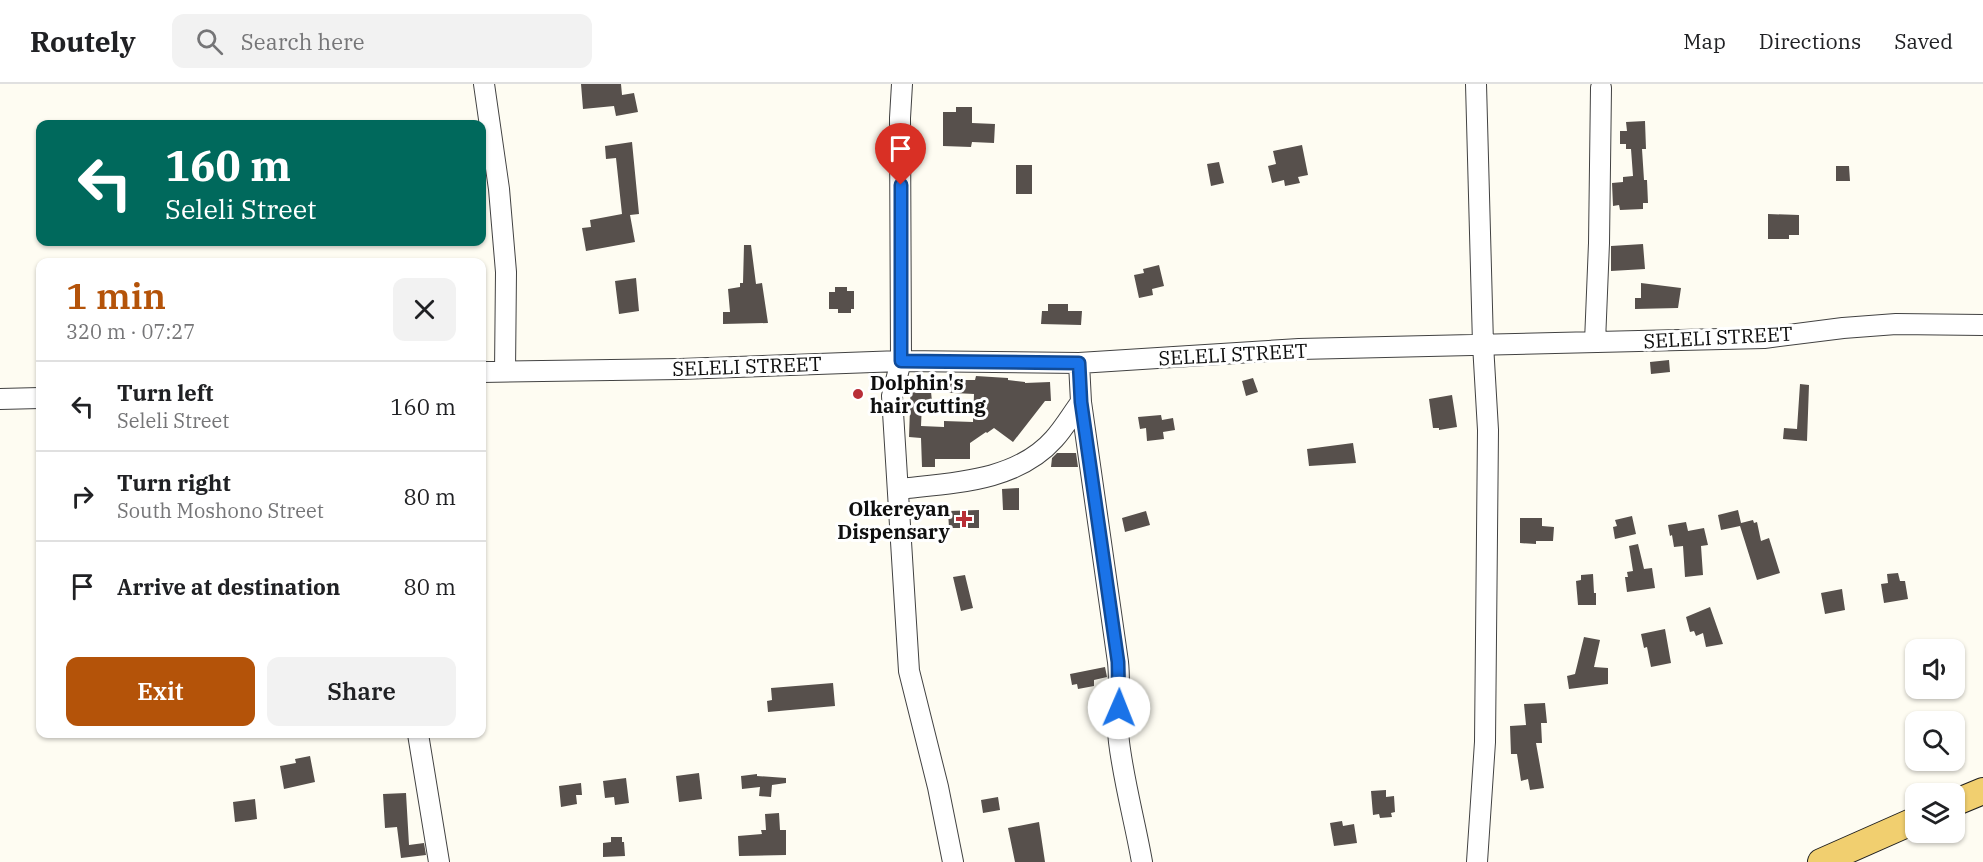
<!DOCTYPE html>
<html lang="en">
<head>
<meta charset="utf-8">
<style>
  body { margin:0; font-family:"IBM Plex Serif",serif; background:#f2f2f2; color:#202124; height:100vh; display:flex; flex-direction:column; font-size:22px; white-space:nowrap }
  * { box-sizing:border-box; margin:0 }
  p { font-size:20px; color:#757577 }
  .icon { flex:none; width:33px; height:33px; fill:none; stroke:currentColor; stroke-width:2; stroke-linecap:round; stroke-linejoin:round }
  .map { position:relative; flex:1; overflow:hidden }
  .drawer { position:absolute; left:36px; top:174px; width:450px; height:480px; display:flex; flex-direction:column; background:#fff; border-radius:12px; box-shadow:0 2px 4px #0004 }
  .drawer>* { flex:none }
  .banner { position:absolute; left:36px; top:36px; width:450px; height:126px; border-radius:12px; box-shadow:0 2px 4px #0004; background:#00695c; color:#fff; overflow:hidden }
  .tools { position:absolute; left:1905px; top:555px; display:grid; gap:12px }
  .tools a { display:grid; place-items:center; width:60px; height:60px; border-radius:12px; background:#fff; box-shadow:0 2px 4px #0004; font-size:30px }
  .pin { position:absolute; display:grid; place-items:center; width:51px; height:51px; color:#fff; margin:-62px -26px; border-radius:50% 50% 50% 0; rotate:-45deg; box-shadow:0 0 6px #0007 }
  .pin .icon { rotate:45deg }
  .me { position:absolute; width:66px; margin:-33px; rotate:1deg; stroke-linejoin:round; filter:drop-shadow(0 0 4px #0008) }
  .turn { display:flex; align-items:center; gap:21px; height:126px; padding:0 30px; font-size:27px }
  .turn .icon { width:78px; height:78px; stroke-width:2.5 }
  .turn b { display:block; font-size:42px; line-height:51px }
  .round { display:grid; place-items:center; flex:none; width:63px; height:63px; border-radius:12px; background:#f2f2f2 }
  .head { display:flex; align-items:center; justify-content:space-between; height:102px; padding:0 30px }
  h1 { font-size:36px; font-weight:600; line-height:45px; color:#b45309 }
  .cta { display:flex; gap:12px; margin-top:auto; padding:12px 30px }
  .cta a { flex:1; height:69px; border-radius:12px; background:#b45309; color:#fff; font-size:24px; font-weight:600; line-height:69px; text-align:center }
  .cta a+a { background:#f2f2f2; color:#202124 }
  ul { padding:0; list-style:none }
  li { display:flex; align-items:center; gap:18px; height:90px; padding:0 30px; border-top:2px solid #e0e0e0 }
  li div { flex:1 }
  li b { display:block; font-size:22px }
  li em { font-style:normal }
  header { display:flex; align-items:center; gap:36px; box-sizing:border-box; height:84px; padding:0 30px; background:#fff; border-bottom:2px solid #e0e0e0 }
  header strong { font-size:28px }
  nav { display:flex; gap:33px; margin-inline-start:auto; font-size:21px }
  .search { width:420px; height:54px; background:#f2f2f2; display:flex; align-items:center; gap:15px; box-sizing:border-box; padding:0 21px; border-radius:12px; color:#757577; font-size:22px }
  .map>svg:first-child { display:block }
  .building { fill:#57504c }
  .lines { fill:none; stroke-linecap:round; stroke-linejoin:round }
  .minor-casing { stroke:#424242; stroke-width:22 }
  .major-casing { stroke:#202020; stroke-width:28 }
  .minor { stroke:#fff; stroke-width:20 }
  .major { stroke:#f1cf6f; stroke-width:26 }
  .route-casing { stroke:#114b97; stroke-width:15 }
  .route { stroke:#1a73e8; stroke-width:10 }
  .poi-dot { fill:#b82e37; stroke:#fff; stroke-width:2 }
  .labels { text-anchor:middle; dominant-baseline:central; stroke-width:6; stroke-linejoin:round; paint-order:stroke }
  .street-label { font-size:20px; fill:#0f0f0f; stroke:#fff }
  .poi-label { font-size:20px; font-weight:bold; fill:#0f0f0f; stroke:#fff; text-anchor:start }
</style>
</head>
<body>
<header>
<strong>Routely</strong>
<div class="search"><svg class="icon" aria-label="search" viewBox="0 0 24 24"><circle cx="10" cy="10" r="6"/><path d="M15 15l6 6"/></svg>Search here</div>
<nav><a>Map</a><a>Directions</a><a>Saved</a></nav>
</header>
<div class="map">
<svg width="1983" height="778" viewBox="0 0 1983 778">
  <rect width="100%" height="100%" fill="#fefcf2"/>
  <!-- building -->
  <path class="building" d="M581,0H621L622,11L634,9L638,28L616,32L614,22L583,25Z
    M956,23H972V39L995,40L994,59L972,58L971,63L943,62V28H956Z
    M1645,37L1646,65H1642L1644,96H1647L1648,119H1643V125L1620,126L1619,121L1613,122L1612,99L1623,98V93L1633,92L1631,65H1626V60H1620V47H1627L1626,38Z
    M632,58L639,130L630,131L635,158L586,167L582,144L591,143L590,136L622,130L616,74L606,75L605,62Z
    M1302,61L1308,91L1298,93L1300,99L1285,102L1284,96L1272,99L1268,82L1276,80L1273,67Z
    M1219,78L1224,99L1211,102L1207,80Z
    M1016,81H1032V110H1016Z
    M1836,82H1849L1850,97H1836Z
    M1768,130L1799,131V151H1789V155H1768Z
    M1643,160L1645,185L1611,187V162Z
    M744,161H751L756,200L762,199L768,239L723,240V228H730L728,205L740,203V199H743Z
    M1159,181L1164,202L1152,205L1153,211L1139,214L1134,191L1144,189L1143,185Z
    M636,194L639,227L619,230L615,197Z
    M1641,199L1681,204L1678,224L1635,225V214H1641Z
    M835,203H847V207H854V225H851V229H838V225H829V208H835Z
    M1048,220H1068V227H1082L1081,241L1041,240L1042,227H1048Z
    M1669,276L1670,288L1651,290L1650,278Z
    M976,292L1008,294V296L1025,298V299L1050,298L1051,317H1045L1013,358L994,344L987,349L986,348L970,359V375H935V383H922L921,354L909,353L911,296L930,297L932,318H922L921,342L944,343V337L973,338L974,310L934,308V296H975Z
    M1253,294L1258,308L1246,312L1242,297Z
    M1800,300L1809,301L1807,357L1783,355L1784,344L1797,345Z
    M1452,311L1457,343L1439,346V344H1433L1429,315Z
    M1161,331L1162,336L1173,334L1175,346L1163,348L1164,355L1147,357L1146,344L1140,345L1138,333Z
    M1353,359L1356,379L1309,382L1307,365Z
    M1057,369H1076L1078,383H1051L1052,374Z
    M1019,404V426H1003L1002,405Z
    M979,426V444H949L948,427Z
    M1738,426L1741,439L1753,436L1754,439L1757,438L1761,457L1769,454L1780,489L1757,496L1740,442L1721,446L1718,431Z
    M1146,427L1150,441L1125,448L1122,434Z
    M1632,432L1636,450L1615,455L1613,443L1617,442L1615,436Z
    M1520,434H1542V442L1554,443L1553,457H1536V460L1520,459Z
    M1686,438L1688,447L1704,444L1708,461L1701,462L1703,491L1685,493L1683,462L1674,463L1672,451L1670,452L1668,441Z
    M1638,460L1644,485L1652,484L1655,504L1627,508L1625,493H1628L1627,488L1633,487L1629,462Z
    M1898,489L1900,497H1905L1908,515L1884,519L1881,500L1888,499L1887,490Z
    M1593,490L1594,509H1596V521H1578L1576,497L1581,496V491Z
    M965,491L973,524L961,527L953,493Z
    M1842,505L1845,526L1825,530L1821,509Z
    M1710,523L1723,560L1706,563L1703,549L1696,552L1694,547L1690,548L1686,533Z
    M1665,545L1671,579L1651,583L1647,563L1644,564L1641,550Z
    M1584,553L1600,556L1594,583L1608,584V600L1569,605L1567,592L1575,590Z
    M1105,583L1107,593L1094,596V602L1078,605L1077,600L1072,601L1070,590Z
    M833,599L835,622L768,628L767,617L772,616L771,604Z
    M1545,619L1547,639H1541L1542,659H1536L1544,704L1530,706L1528,695L1521,697L1517,670H1511L1510,642L1526,641L1524,620Z
    M310,672L315,698L284,705L280,682L296,679L295,675Z
    M699,689L702,715L679,718L676,692Z
    M757,690V692L786,694V699L772,701L771,713L759,712L760,703L742,705L741,692Z
    M626,694L629,719L615,721L614,713L605,714L603,697Z
    M581,699L582,711H576L577,720L561,723L559,702Z
    M1386,706V713L1394,712L1395,728L1391,729L1392,733L1380,734L1379,730L1373,731L1371,707Z
    M406,709L409,761L424,759L426,771L401,774L397,743L385,744L383,710Z
    M998,713L1000,726L983,729L981,716Z
    M255,715L257,735L235,738L233,718Z
    M779,729L780,746H786V771L739,772L738,752L762,750L761,746H766L765,730Z
    M1342,737L1343,742L1354,740L1357,759L1334,762L1330,739Z
    M1039,738L1045,778H1015L1008,744Z
    M611,753H622V758H624L625,772L603,773V759L611,758Z"/>
  <g class="lines">
    <defs>
      <path id="minor" d="M484,0L499,105L506,188L505,287
        M902,0L900,34L901,277L892,312L909,587L938,703L953,778
        M1476,0L1483,260L1488,346L1485,658L1477,778
        M1595,258L1599,159L1601,4
        M1079,279L1081,318L1118,578C1121,605 1116,632 1119,658C1124,699 1135,738 1142,778
        M482,288L680,285L901,277L1079,279L1299,265L1764,254L1843,244L1896,240L1983,241
        M0,315L40,314
        M899,405C951,399 1016,398 1054,355C1064,344 1072,330 1081,318
        M418,650L439,778"/>
      <path id="major" d="M1954,719L1983,707
        M1821,778L1916,736"/>
    </defs>
    <!-- minor casing -->
    <use href="#minor" class="minor-casing"/>
    <!-- major casing -->
    <use href="#major" class="major-casing"/>
    <!-- minor -->
    <use href="#minor" class="minor"/>
    <!-- major -->
    <use href="#major" class="major"/>
  </g>
  <g class="lines">
    <defs>
      <path id="route" d="M901,101V277L1079,279L1081,318L1118,578L1119,624"/>
    </defs>
    <!-- route casing -->
    <use href="#route" class="route-casing"/>
    <!-- route -->
    <use href="#route" class="route"/>
  </g>
  <!-- markers -->
  <g class="poi-dot">
    <circle cx="858" cy="310" r="6"/>
    <path d="M961 426h6v6h6v6h-6v6h-6v-6h-6v-6h6z"/>
  </g>
  <g class="labels">
    <!-- street labels -->
    <g class="street-label">
      <text transform="translate(1718 253) rotate(-3)">SELELI STREET</text>
      <text transform="translate(1233 270) rotate(-3)">SELELI STREET</text>
      <text transform="translate(747 282) rotate(-2)">SELELI STREET</text>
    </g>
    <!-- poi labels -->
    <g class="poi-label">
      <text x="870" y="298">Dolphin's<tspan x="870" dy="23">hair cutting</tspan></text>
      <text x="950" y="424" text-anchor="end">Olkereyan<tspan x="950" dy="23">Dispensary</tspan></text>
    </g>
  </g>
</svg>
<div class="tools">
<a><svg class="icon" aria-label="sound" viewBox="0 0 24 24"><path d="M4 9h4l5-4v14l-5-4H4zM17 9q2 3 0 6"/></svg></a>
<a><svg class="icon" aria-label="search" viewBox="0 0 24 24"><circle cx="10" cy="10" r="6"/><path d="M15 15l6 6"/></svg></a>
<a><svg class="icon" aria-label="layers" viewBox="0 0 24 24"><path d="M12 4l9 5-9 5-9-5zM3 14l9 5 9-5"/></svg></a>
</div>
<div class="pin" style="left:901px;top:101px;background:#d93025"><svg class="icon" aria-label="arrive" viewBox="0 0 24 24"><path d="M6 21V4h12l-3 4 3 4H6"/></svg></div>
<svg class="me" style="left:1119px;top:624px" viewBox="-20 -20 40 40"><circle r="19" fill="#fff"/><path d="M0-13L10 11 0 6-10 11z" fill="#1a73e8"/></svg>
<div class="banner">
<div class="turn"><svg class="icon" aria-label="left" viewBox="0 0 24 24"><path d="M17 20v-9H6M10 6l-5 5 5 5"/></svg><div><b>160 m</b>Seleli Street</div></div>
</div>
<section class="drawer">
<div class="head"><div><h1>1 min</h1><p>320 m · 07:27</p></div><a class="round"><svg class="icon" aria-label="close" viewBox="0 0 24 24"><path d="M6 6l12 12M18 6L6 18"/></svg></a></div>
<ul>
<li><svg class="icon" aria-label="left" viewBox="0 0 24 24"><path d="M17 20v-9H6M10 6l-5 5 5 5"/></svg><div><b>Turn left</b><p>Seleli Street</p></div><em>160 m</em></li>
<li><svg class="icon" aria-label="right" viewBox="0 0 24 24"><path d="M7 20v-9h11M14 6l5 5-5 5"/></svg><div><b>Turn right</b><p>South Moshono Street</p></div><em>80 m</em></li>
<li><svg class="icon" aria-label="arrive" viewBox="0 0 24 24"><path d="M6 21V4h12l-3 4 3 4H6"/></svg><div><b>Arrive at destination</b></div><em>80 m</em></li>
</ul>
<div class="cta"><a>Exit</a><a>Share</a></div>
</section>
</div>
</body>
</html>
